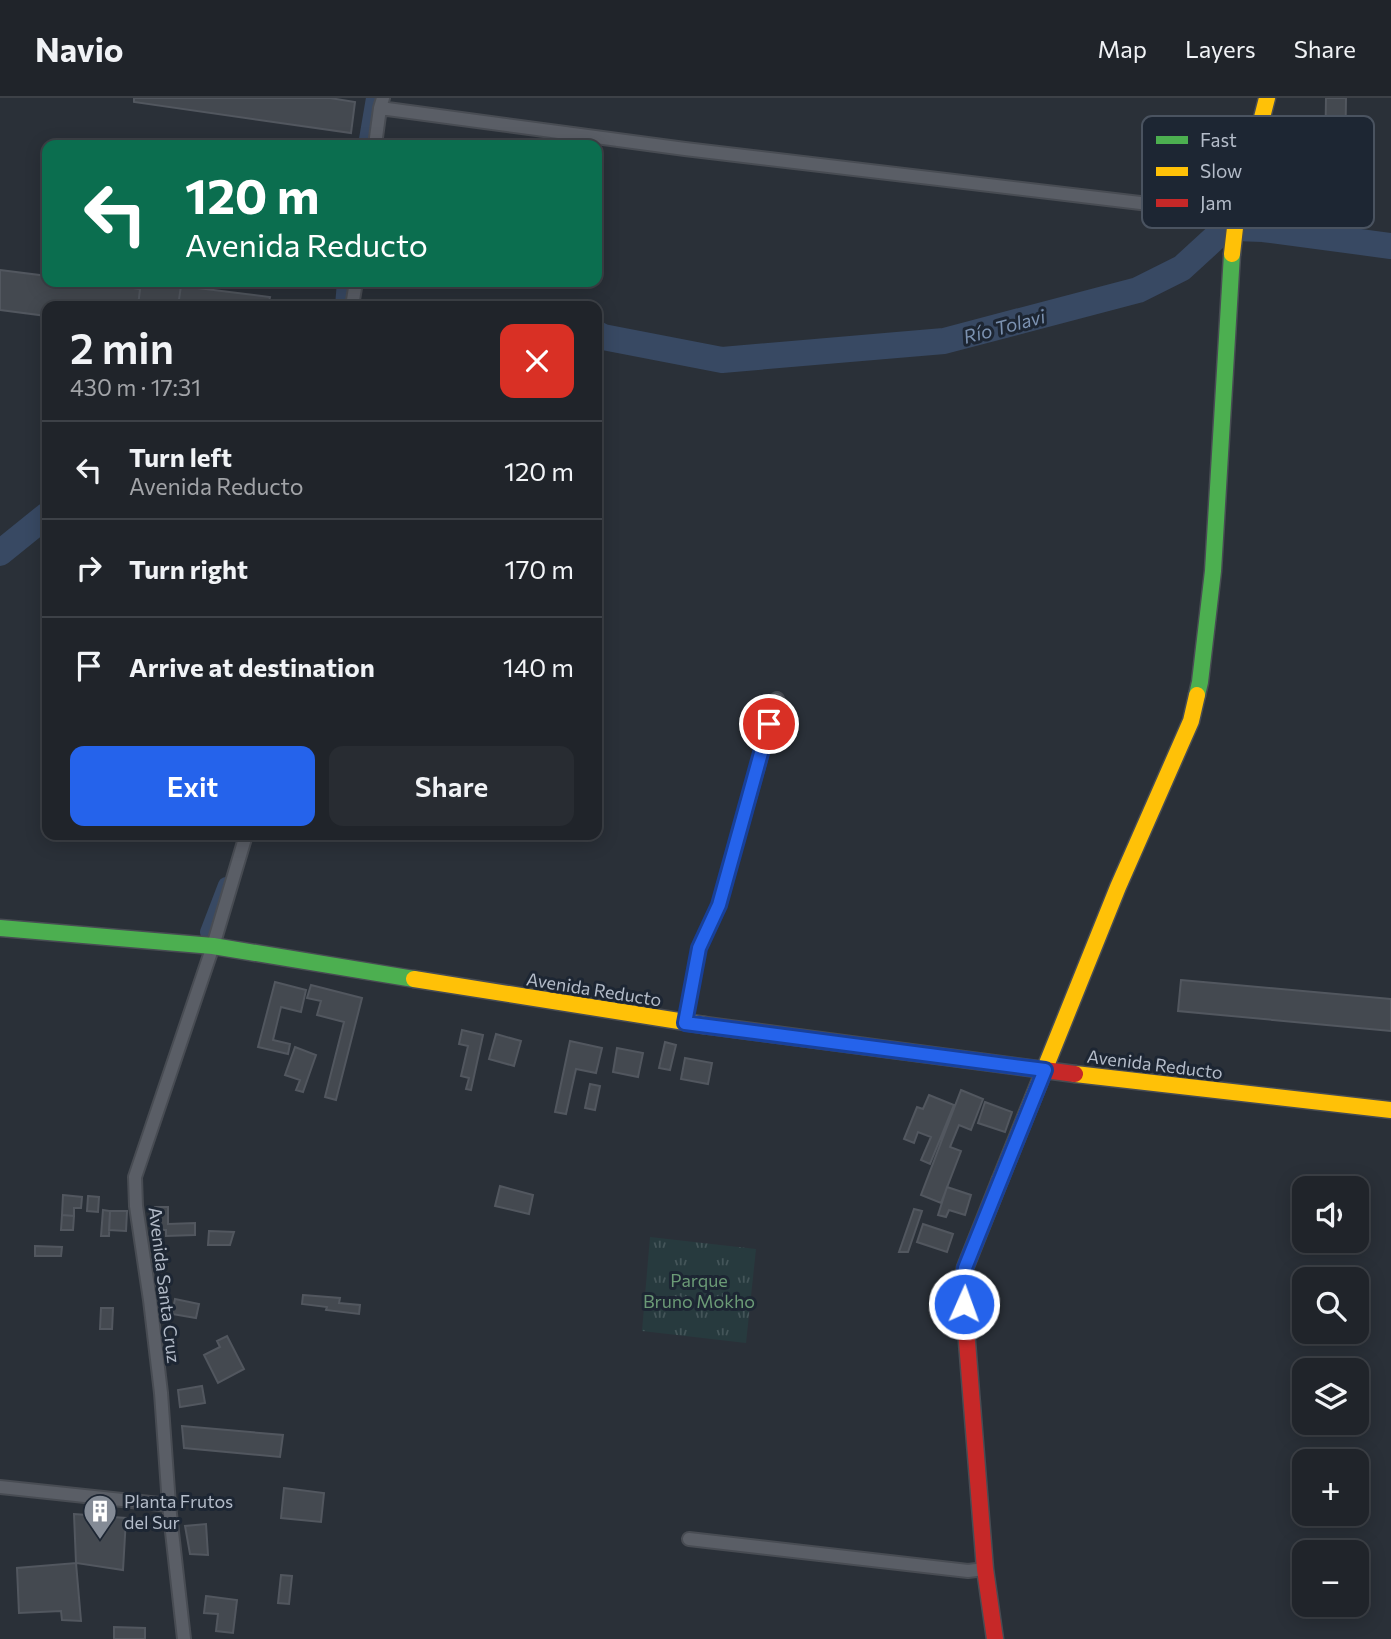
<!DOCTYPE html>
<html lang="en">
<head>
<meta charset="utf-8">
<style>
  body { margin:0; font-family:Commissioner,sans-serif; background:#282c32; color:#f1f3f6; height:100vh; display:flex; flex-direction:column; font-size:26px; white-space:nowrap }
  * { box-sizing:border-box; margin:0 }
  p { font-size:23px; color:#a2a4a8 }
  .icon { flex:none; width:38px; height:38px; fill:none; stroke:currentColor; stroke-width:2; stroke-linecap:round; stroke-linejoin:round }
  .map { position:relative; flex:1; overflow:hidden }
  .drawer { position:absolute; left:42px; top:203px; width:560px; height:539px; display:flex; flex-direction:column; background:#20242a; border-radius:14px; box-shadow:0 4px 18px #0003,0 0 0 2px #3d4147 }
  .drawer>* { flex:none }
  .banner { position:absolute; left:42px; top:42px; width:560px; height:147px; border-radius:14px; box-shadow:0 4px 18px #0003,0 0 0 2px #3d4147; background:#0b6e4f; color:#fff; overflow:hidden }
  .tools { position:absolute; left:1292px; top:1078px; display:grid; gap:14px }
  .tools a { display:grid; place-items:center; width:77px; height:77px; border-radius:14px; background:#20242a; box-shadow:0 4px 18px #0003,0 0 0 2px #3d4147; font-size:35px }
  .pin { position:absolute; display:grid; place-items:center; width:60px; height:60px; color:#fff; margin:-30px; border:4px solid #fff; border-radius:50%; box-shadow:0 2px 7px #0007 }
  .me { position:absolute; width:77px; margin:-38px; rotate:2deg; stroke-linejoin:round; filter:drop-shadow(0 0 5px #0008) }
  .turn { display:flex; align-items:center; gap:24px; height:147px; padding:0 28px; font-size:32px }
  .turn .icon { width:91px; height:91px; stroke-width:2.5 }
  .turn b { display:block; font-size:49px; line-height:60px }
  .round { display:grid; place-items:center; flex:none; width:74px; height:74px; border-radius:14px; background:#282c32 }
  .head { display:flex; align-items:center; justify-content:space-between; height:119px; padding:0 28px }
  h1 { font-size:42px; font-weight:600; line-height:52px }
  .action { display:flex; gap:14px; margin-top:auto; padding:14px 28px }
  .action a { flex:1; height:80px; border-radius:14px; background:#2563eb; color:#fff; font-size:28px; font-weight:600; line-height:80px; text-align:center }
  .action a+a { background:#282c32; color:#f1f3f6 }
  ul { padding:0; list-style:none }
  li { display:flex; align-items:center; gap:21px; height:98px; padding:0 28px; border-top:2px solid #3d4147 }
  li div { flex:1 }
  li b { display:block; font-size:26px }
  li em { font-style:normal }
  header { display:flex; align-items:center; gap:42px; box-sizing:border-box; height:98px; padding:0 35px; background:#20242a; border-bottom:2px solid #3d4147 }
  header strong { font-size:33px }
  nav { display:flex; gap:38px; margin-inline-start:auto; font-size:24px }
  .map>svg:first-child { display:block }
  .park { fill:url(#park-tufts) }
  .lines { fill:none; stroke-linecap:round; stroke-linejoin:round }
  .canal { stroke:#384963; stroke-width:16 }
  .river { stroke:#384963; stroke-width:26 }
  .building { fill:#444950; stroke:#52575f; stroke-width:2 }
  .street-casing { stroke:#484c53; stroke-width:16 }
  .fast-casing { stroke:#484c53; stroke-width:19 }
  .slow-casing { stroke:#484c53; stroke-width:19 }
  .jam-casing { stroke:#484c53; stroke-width:19 }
  .street { stroke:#5a5e66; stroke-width:12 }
  .fast { stroke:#4caf50; stroke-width:16 }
  .slow { stroke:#ffc107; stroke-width:16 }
  .jam { stroke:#c62828; stroke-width:16 }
  .route-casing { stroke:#184099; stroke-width:18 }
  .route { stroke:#2563eb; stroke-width:12 }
  .labels { text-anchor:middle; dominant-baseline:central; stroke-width:6; stroke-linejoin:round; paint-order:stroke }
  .street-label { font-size:18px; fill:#b4bcc9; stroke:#1d2633 }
  .park-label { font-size:18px; fill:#6b9a76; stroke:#1d2633 }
  .poi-label { font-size:18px; fill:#b4bcc9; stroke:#1d2633; text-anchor:start }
  .water-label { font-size:19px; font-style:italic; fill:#7c92b1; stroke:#1d2633 }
  .key { fill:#1d2633; stroke:#4a5360; stroke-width:2 }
  .key-label { font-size:19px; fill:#b4bcc9 }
</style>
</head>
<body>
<header>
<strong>Navio</strong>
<nav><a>Map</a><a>Layers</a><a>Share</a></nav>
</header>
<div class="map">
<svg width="1391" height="1541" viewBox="0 0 1391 1541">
  <defs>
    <pattern id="park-tufts" width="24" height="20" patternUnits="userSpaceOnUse" patternTransform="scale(1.75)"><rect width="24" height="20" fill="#273a3e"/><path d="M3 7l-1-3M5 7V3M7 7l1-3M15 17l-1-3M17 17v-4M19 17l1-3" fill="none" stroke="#445559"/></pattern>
  </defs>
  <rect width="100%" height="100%" fill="#2a3038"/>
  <!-- park -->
  <path class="park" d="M650,1139L756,1151L746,1245L642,1233Z"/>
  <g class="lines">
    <!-- canal -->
    <path class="canal" d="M366,47L374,0
      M343,208L345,184
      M208,834L226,787"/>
    <!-- river -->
    <path class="river" d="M597,236L603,239L722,262L944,243L1138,192L1182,170L1219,136L1234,130L1263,131L1391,148
      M0,455L47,417"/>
  </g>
  <!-- building -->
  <path class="building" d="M134,0H330L355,4L351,35L134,4Z
    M1326,0H1346L1345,64L1355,65L1354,80L1314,78V65L1325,64Z
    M0,172L47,178V184H89L140,191L138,208H47V218L0,212Z
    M141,184L181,188L178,208H138Z
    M181,188L270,199L268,208H178Z
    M1181,882L1391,901V933L1178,913Z
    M275,884L306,892L301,914L281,909L273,942L290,946L288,956L258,949Z
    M311,887L362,900L336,1002L325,999L344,924L317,917L321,903L307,900Z
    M462,932L483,937L471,992L466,991L469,980L461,978L468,948L459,946Z
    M496,936L521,943L514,968L489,961Z
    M570,943L602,950L596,975L576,971L566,1016L555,1014Z
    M665,944L676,947L670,972L659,970Z
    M295,949L316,957L303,994L296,992L300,982L285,977Z
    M617,950L643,955L638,979L613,974Z
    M685,960L712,965L708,986L681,981Z
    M590,986L600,988L595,1012L585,1010Z
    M961,992L983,1001L971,1032L959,1027L950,1049L961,1053L941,1105L921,1097Z
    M929,997L954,1007L930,1066L921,1062L931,1039L918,1034L914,1045L904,1041L917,1009L923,1011Z
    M985,1004L1012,1014L1005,1034L978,1025Z
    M500,1088L533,1097L529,1116L495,1108Z
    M947,1089L971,1097L965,1117L949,1112L946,1119L938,1117Z
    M63,1097L82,1099L81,1110H74V1118L62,1117Z
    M88,1098L99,1099L98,1114L87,1113Z
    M155,1109H168V1126L195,1125V1137L166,1138V1132H155Z
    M914,1111L922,1113L908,1154H899Z
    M103,1112L110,1113L109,1138H101Z
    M110,1113H127L126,1133L109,1132Z
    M62,1117L74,1118L73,1132H61Z
    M923,1126L953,1136L947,1154L917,1144Z
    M209,1133L234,1134L230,1147H208Z
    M35,1148L62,1149L61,1158H35Z
    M303,1197L340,1200L339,1205L360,1207L359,1216L326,1212L327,1209L302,1206Z
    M175,1201L199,1206L196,1220L172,1216Z
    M101,1210H113L112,1231H100Z
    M227,1238L244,1271L218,1285L204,1257L220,1249L217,1243Z
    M202,1288L205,1305L180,1309L178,1292Z
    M182,1328L283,1337L280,1359L184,1350Z
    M284,1390L324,1395L321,1424L281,1420Z
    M74,1416L126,1420L123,1472L76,1465Z
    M206,1426L208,1457L190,1456L185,1428Z
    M76,1465L81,1523L62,1522L61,1513L19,1515L17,1470Z
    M281,1477L292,1478L289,1506L278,1505Z
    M206,1498L237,1502L233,1535L216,1533L218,1516L204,1515Z
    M114,1529L145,1530V1541H114Z"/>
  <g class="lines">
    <defs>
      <path id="street" d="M380,10L685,51L1191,111L1236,121
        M375,47L380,10L383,0
        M352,208L356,184
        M685,925L699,850L719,807L777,601
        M0,1389L169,1407
        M689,1441L968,1473L985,1471
        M184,1541L169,1407L161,1295L150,1202L136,1108L135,1079L213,848L246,737"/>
      <path id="fast" d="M1197,597L1200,584L1213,473L1232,156
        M0,830L213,848L414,881"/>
      <path id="slow" d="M1232,156L1236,121L1267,0
        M414,881L704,927
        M1075,976L1391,1012
        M1000,1082L1118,789L1191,623L1197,597"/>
      <path id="jam" d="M704,927L1075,976
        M995,1541L985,1471L964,1206L965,1170L1000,1082"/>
    </defs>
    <!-- street casing -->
    <use href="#street" class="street-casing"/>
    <!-- fast casing -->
    <use href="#fast" class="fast-casing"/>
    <!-- slow casing -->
    <use href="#slow" class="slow-casing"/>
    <!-- jam casing -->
    <use href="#jam" class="jam-casing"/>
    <!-- street -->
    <use href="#street" class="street"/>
    <!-- fast -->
    <use href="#fast" class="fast"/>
    <!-- slow -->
    <use href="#slow" class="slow"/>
    <!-- jam -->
    <use href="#jam" class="jam"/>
  </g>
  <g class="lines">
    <defs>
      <path id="route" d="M769,626L719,807L699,850L685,925L1045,972L965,1170L964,1206"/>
    </defs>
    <!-- route casing -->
    <use href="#route" class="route-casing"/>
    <!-- route -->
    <use href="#route" class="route"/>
  </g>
  <!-- icons -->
  <defs>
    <symbol id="building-pin" viewBox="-11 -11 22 30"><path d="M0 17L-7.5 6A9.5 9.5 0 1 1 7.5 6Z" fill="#848b96" stroke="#1d2633"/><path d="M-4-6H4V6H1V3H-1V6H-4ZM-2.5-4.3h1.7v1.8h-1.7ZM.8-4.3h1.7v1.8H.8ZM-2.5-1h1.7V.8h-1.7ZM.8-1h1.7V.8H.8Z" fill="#fff"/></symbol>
  </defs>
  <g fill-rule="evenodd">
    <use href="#building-pin" x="81" y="1394" width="38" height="52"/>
  </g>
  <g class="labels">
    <!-- street labels -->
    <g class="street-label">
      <text transform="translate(594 891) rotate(9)">Avenida Reducto</text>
      <text transform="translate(1155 966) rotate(7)">Avenida Reducto</text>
      <text transform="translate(165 1187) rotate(83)">Avenida Santa Cruz</text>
    </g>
    <!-- park labels -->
    <g class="park-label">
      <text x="699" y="1182">Parque<tspan x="699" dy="21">Bruno Mokho</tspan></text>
    </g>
    <!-- poi labels -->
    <g class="poi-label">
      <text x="124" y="1403">Planta Frutos<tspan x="124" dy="21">del Sur</tspan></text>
    </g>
    <!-- water labels -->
    <g class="water-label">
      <text transform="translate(1004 228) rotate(-15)">Río Tolavi</text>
    </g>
  </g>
  <!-- legend -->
  <rect x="1142" y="18" width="232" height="112" rx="10" class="key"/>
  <rect x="1156" y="38" width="32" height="8" fill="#4caf50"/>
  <rect x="1156" y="69" width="32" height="9" fill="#ffc107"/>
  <rect x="1156" y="101" width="32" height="8" fill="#c62828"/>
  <g class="key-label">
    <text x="1200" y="49">Fast</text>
    <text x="1200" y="80">Slow</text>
    <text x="1200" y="112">Jam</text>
  </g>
</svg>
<div class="tools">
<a><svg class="icon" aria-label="sound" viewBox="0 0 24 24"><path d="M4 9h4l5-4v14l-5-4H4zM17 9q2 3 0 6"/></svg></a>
<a><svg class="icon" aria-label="search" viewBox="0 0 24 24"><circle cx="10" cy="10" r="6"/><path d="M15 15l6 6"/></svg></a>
<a><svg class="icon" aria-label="layers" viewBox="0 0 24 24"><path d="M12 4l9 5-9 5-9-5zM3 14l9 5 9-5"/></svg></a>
<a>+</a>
<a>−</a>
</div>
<div class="pin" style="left:769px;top:626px;background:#d93025"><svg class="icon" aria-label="arrive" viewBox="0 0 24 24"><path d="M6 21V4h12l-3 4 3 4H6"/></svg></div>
<svg class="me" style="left:964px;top:1206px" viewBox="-20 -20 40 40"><circle r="17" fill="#2563eb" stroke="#fff" stroke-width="3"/><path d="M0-11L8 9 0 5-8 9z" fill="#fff"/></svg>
<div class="banner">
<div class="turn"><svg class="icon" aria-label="left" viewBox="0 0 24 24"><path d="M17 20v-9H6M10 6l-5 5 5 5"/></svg><div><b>120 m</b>Avenida Reducto</div></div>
</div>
<section class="drawer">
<div class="head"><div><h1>2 min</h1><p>430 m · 17:31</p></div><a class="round" style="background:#d93025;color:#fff"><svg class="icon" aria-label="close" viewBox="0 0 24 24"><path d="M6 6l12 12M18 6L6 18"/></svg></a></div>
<ul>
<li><svg class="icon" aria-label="left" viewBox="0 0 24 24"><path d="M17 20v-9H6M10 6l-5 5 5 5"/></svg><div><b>Turn left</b><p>Avenida Reducto</p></div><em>120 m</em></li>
<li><svg class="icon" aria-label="right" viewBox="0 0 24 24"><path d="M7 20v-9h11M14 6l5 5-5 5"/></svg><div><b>Turn right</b></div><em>170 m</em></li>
<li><svg class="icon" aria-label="arrive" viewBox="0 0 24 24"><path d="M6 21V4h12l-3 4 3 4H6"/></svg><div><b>Arrive at destination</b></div><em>140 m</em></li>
</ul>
<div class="action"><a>Exit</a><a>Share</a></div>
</section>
</div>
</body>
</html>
